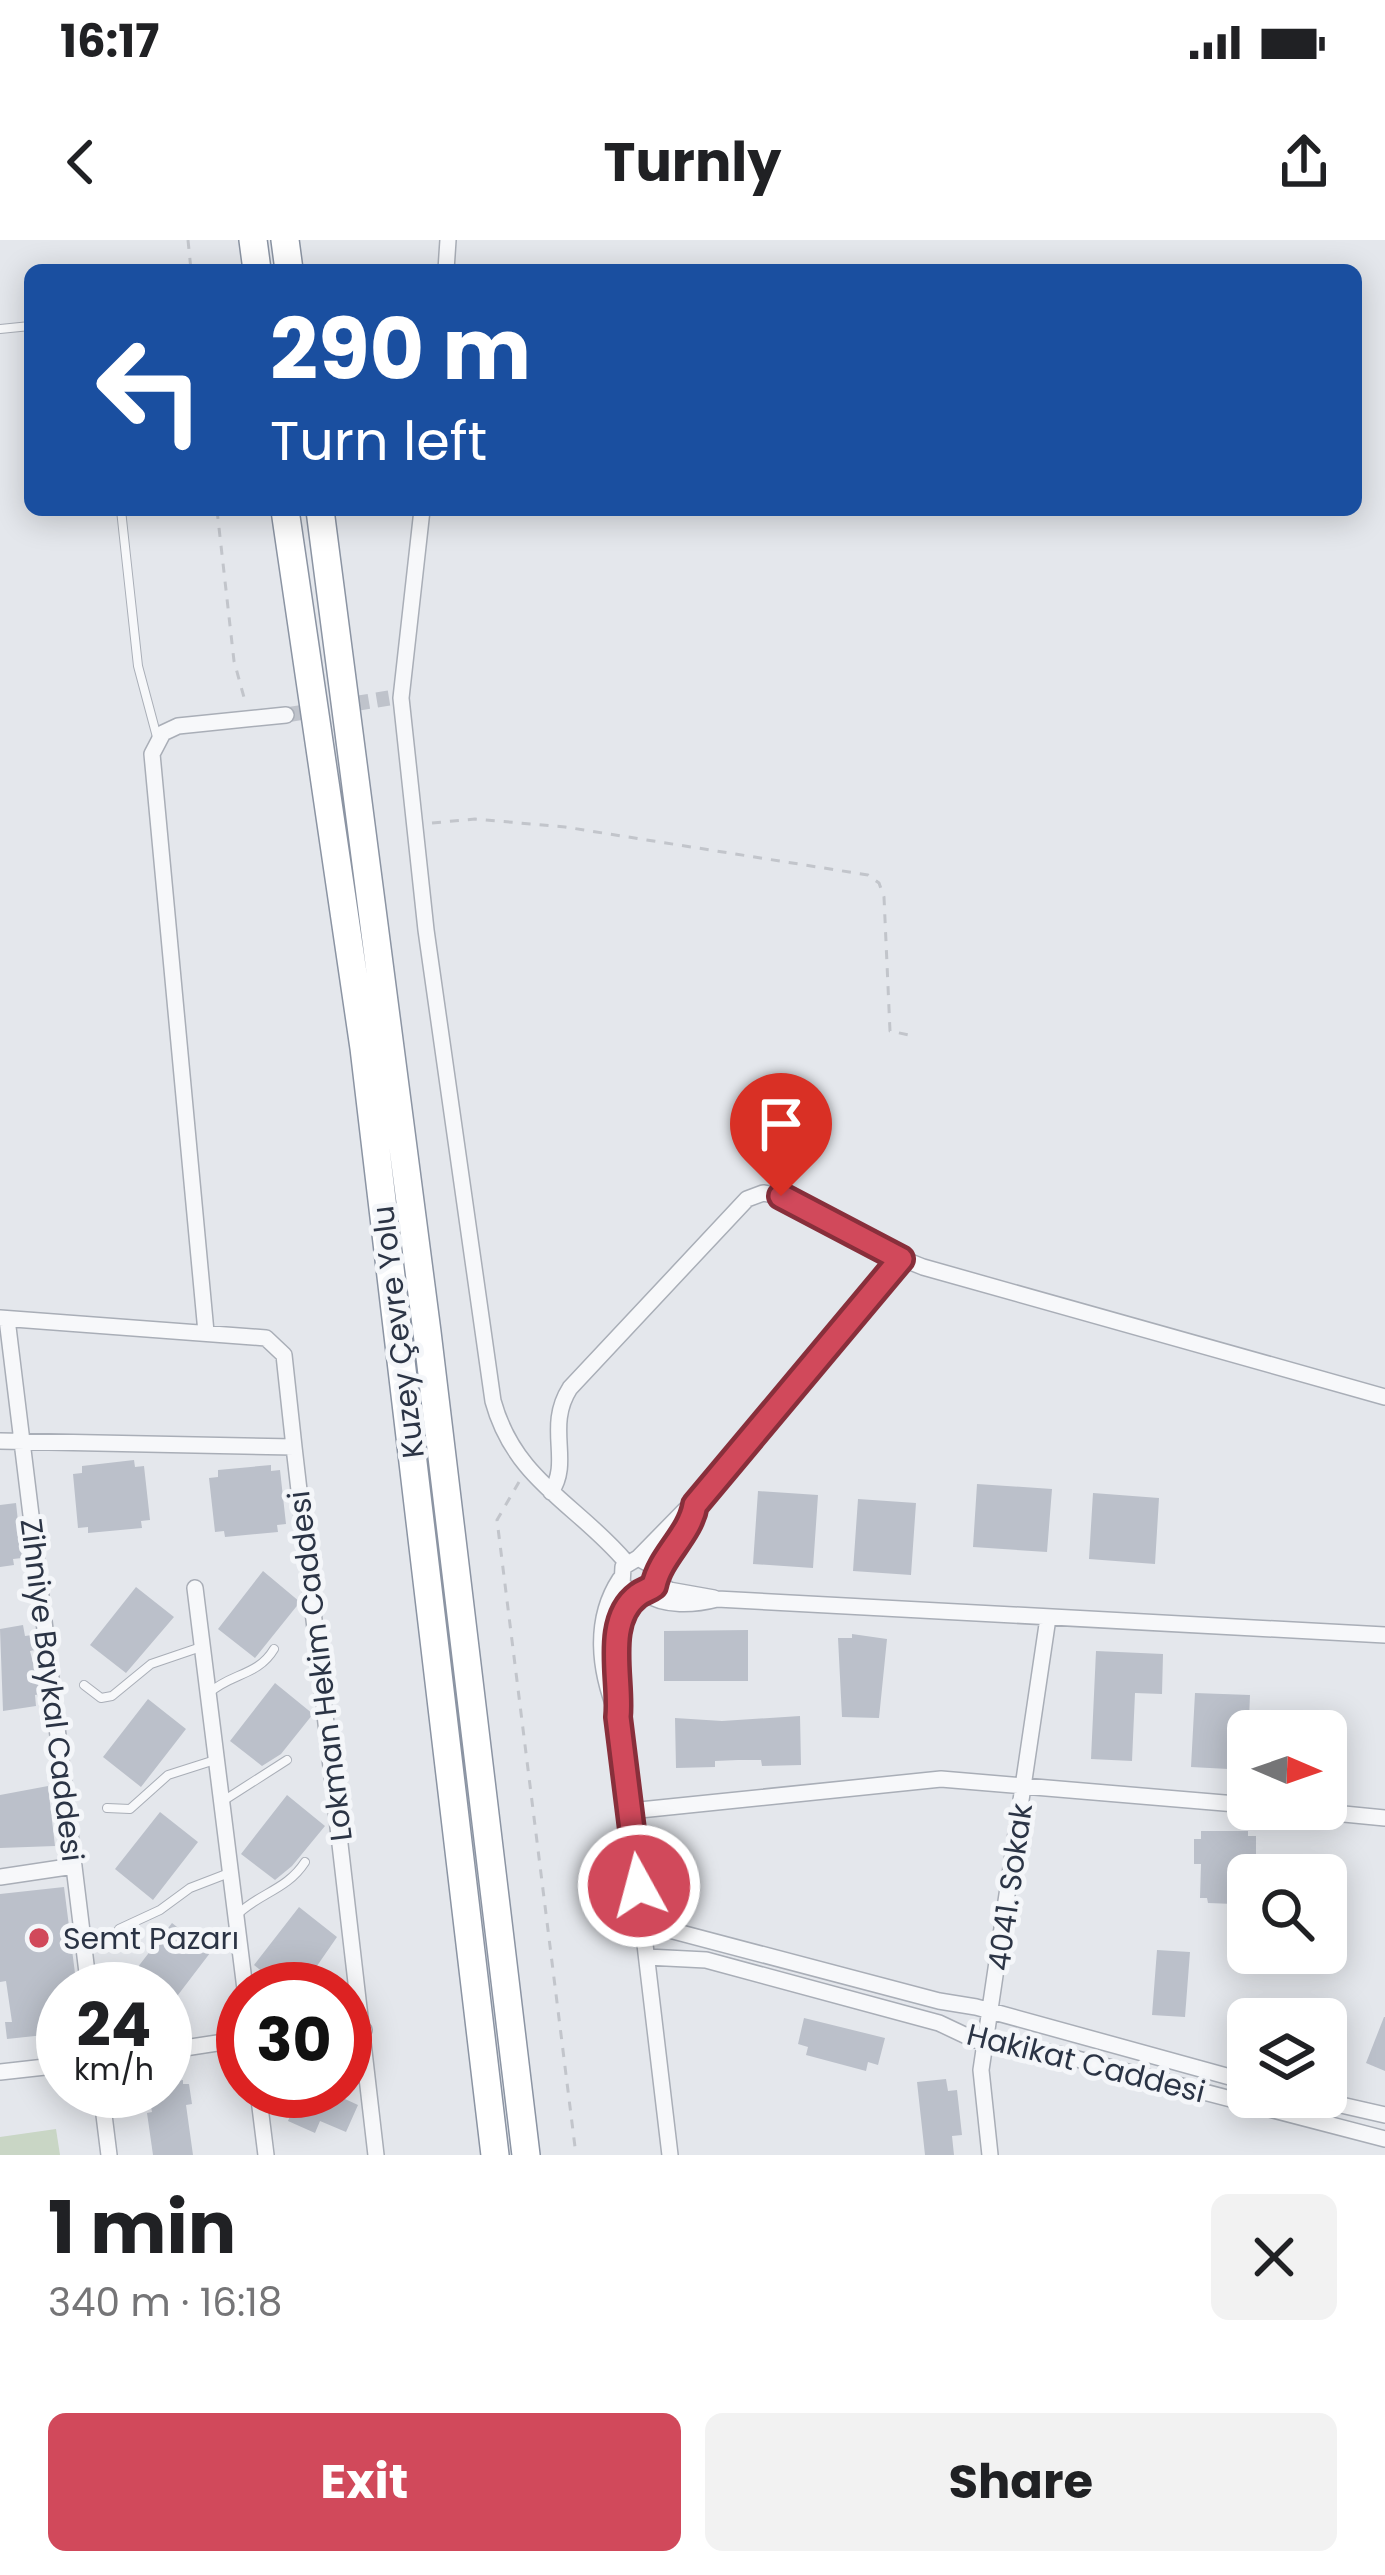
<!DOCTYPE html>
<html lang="en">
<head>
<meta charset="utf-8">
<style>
  body { margin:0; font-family:Poppins,sans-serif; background:#f2f2f2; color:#202124; height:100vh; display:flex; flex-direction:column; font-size:45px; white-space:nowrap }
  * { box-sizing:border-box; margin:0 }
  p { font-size:39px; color:#757577 }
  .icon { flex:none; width:66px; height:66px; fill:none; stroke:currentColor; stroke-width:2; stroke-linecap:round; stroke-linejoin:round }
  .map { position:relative; height:1915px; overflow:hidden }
  .panel { display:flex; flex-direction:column; background:#fff; flex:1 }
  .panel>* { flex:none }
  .hud { position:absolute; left:24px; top:24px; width:1338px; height:252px; border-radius:18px; box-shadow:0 6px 30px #0003; background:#1a4fa0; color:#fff; overflow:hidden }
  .needle { width:78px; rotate:92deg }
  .fabs { position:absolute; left:1227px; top:1470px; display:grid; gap:24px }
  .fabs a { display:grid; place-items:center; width:120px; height:120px; border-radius:18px; background:#fff; box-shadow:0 6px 30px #0003; font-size:60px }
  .speed { position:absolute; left:36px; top:1722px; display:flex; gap:24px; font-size:60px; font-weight:700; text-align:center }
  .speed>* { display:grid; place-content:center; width:156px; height:156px; border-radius:50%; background:#fff; box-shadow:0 6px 30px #0003; line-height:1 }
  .speed small { font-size:30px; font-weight:400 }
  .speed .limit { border:18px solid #d22; background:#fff; color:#111 }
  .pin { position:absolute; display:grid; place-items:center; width:102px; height:102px; color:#fff; margin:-123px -51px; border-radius:50% 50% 50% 0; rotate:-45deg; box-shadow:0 0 12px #0007 }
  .pin .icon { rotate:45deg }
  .me { position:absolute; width:132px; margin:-66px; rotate:353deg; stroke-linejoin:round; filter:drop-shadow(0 0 9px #0008) }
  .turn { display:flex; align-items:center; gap:42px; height:252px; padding:0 48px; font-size:54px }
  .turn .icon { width:156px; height:156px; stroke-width:2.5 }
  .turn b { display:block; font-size:84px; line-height:102px }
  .round { display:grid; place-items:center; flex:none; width:126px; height:126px; border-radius:18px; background:#f2f2f2 }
  .overview { display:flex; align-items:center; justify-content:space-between; height:204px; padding:0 48px }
  h1 { font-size:72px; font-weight:700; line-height:90px }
  .cta { display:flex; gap:24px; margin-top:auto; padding:24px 48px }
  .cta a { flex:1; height:138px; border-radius:18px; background:#d1495b; color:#fff; font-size:48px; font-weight:700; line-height:138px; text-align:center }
  .cta a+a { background:#f2f2f2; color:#202124 }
  .status { display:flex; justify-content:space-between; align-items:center; height:84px; padding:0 60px; background:#fff; direction:ltr }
  .status svg { height:33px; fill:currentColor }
  header { display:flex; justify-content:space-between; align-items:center; height:156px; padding:0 48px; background:#fff; font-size:54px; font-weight:700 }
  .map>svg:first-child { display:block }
  .green { fill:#c9d6c5 }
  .building { fill:#bbc0ca }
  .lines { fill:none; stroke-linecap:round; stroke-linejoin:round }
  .minor-tunnel { stroke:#bfc3cb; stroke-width:15; stroke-dasharray:15 8; stroke-linecap:butt }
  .service-casing { stroke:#a9aeb7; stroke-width:10 }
  .minor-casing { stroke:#a9aeb7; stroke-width:18 }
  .trunk-casing { stroke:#8b94a3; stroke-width:30 }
  .path { stroke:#c2c5cb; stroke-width:3; stroke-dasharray:9 9; stroke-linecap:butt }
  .service { stroke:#f7f8fa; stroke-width:8 }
  .minor { stroke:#f7f8fa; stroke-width:15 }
  .trunk { stroke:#fff; stroke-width:27 }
  .route-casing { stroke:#882f3b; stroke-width:30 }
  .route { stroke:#d1495b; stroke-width:21 }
  .poi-dot { fill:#d1495b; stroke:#f4f6f9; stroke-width:4.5 }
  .labels { text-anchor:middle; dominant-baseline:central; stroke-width:10; stroke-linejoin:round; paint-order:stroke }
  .street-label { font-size:30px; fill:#2b3445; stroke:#f4f6f9 }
  .poi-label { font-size:30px; fill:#2b3445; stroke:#f4f6f9; text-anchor:start }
</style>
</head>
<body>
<div class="status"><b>16:17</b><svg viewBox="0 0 49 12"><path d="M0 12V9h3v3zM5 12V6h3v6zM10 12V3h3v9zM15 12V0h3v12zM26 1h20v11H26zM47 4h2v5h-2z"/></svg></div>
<header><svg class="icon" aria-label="back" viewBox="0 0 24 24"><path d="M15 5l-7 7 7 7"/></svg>Turnly<svg class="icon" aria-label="share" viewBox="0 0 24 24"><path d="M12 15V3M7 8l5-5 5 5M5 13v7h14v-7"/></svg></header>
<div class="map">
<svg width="1385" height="1915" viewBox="0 0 1385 1915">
  <rect width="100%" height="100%" fill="#e4e7ec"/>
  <!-- green -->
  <path class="green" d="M56,1889L60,1915H0V1897Z"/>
  <!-- building -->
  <path class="building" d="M134,1220L135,1227L144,1226L150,1280L141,1281L142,1288L88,1293V1287L78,1288L73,1234L82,1233V1226Z
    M271,1225V1231L280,1230L286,1284L277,1285L278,1292L225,1297L224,1291L215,1292L209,1238L218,1237V1230Z
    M977,1244L1052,1249L1047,1312L973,1307Z
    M758,1251L818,1255L813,1328L753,1324Z
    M1093,1253L1159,1258L1155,1324L1089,1319Z
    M858,1259L916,1263L911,1335L853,1331Z
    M16,1263L22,1318L13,1319L14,1325L0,1327V1265Z
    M263,1331L300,1362L255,1418L218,1389Z
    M136,1347L174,1377L126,1433L90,1405Z
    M23,1385L25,1396L32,1395L35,1410L30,1411L41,1454L35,1455L36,1466L3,1471L0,1389Z
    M748,1390V1441H664V1391Z
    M852,1394L887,1399L879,1478L842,1477L838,1398H852Z
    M1096,1411L1163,1414L1162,1454L1135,1453L1132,1521L1091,1519Z
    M275,1443L313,1474L281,1514L262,1526L230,1501Z
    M1195,1453L1250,1455L1247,1530L1191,1527Z
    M148,1459L186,1489L141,1547L103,1517Z
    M800,1476L801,1525L762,1526L761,1520H738L715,1521V1527L676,1528L675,1478L722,1481Z
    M48,1546L55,1606L0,1608V1555Z
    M287,1555L325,1586L292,1626L275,1640L241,1614Z
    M160,1572L198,1602L153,1660L115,1629Z
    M1201,1591H1248V1596H1256V1623H1248L1244,1658H1235L1234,1664L1208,1663L1207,1658H1200L1201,1624H1194V1599H1201Z
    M64,1647L77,1749H63V1793L7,1799L5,1782H12L6,1741L0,1742V1654Z
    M299,1667L337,1697L301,1749H284L254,1725Z
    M172,1683L210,1713L165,1772V1749H137L127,1741Z
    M1157,1710L1190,1712L1185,1777L1152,1775Z
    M1384,1777H1385V1831L1366,1823Z
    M804,1778L885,1798L878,1825L868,1822L866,1831L806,1815L808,1807L798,1804Z
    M946,1839L948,1851L957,1850L962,1895L952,1896L954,1915H925L917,1842Z
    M183,1840V1844H189L192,1864L186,1865L193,1915H153L147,1873L152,1872L148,1851H165V1843Z
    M300,1851H348L345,1859L358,1865L346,1892L320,1881L315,1893L288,1881Z"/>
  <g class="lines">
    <!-- minor-tunnel -->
    <path class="minor-tunnel" d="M286,475L389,458"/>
    <defs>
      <path id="service" d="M0,89L30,86
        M121,270L138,426L157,497
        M84,1445L101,1458L112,1456L151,1424L201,1407
        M209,1453C231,1433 258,1436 274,1409
        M223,1561L287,1520
        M107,1568L130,1569L168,1535L215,1520
        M237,1675C259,1653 287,1650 305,1622
        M119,1689L160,1670L190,1648L229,1633"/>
      <path id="minor" d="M446,30L448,0
        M422,270L401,458L426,690L493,1161C515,1241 577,1264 626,1322
        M0,1078L266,1098L284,1115L294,1207
        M7,1079L89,1749
        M206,1092L152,514L163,493L178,486L286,475
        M0,1201L294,1207L376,1915
        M551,1252C572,1221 545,1187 570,1148L747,959L763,953L781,956L878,1009L923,1027L1385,1157
        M638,1318L654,1327L656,1340L650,1350L638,1355L622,1345L623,1327L638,1318L685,1270L695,1265L901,1019
        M656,1333L693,1277L695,1265
        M656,1340L669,1350L714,1358
        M195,1348L245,1749
        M644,1353C665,1367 694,1365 717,1359L1385,1395
        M638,1355L619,1390L618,1477L670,1915
        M617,1474C599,1430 593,1380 620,1339
        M1293,1569L1385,1578
        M630,1571L941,1539L1248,1565
        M0,1637L74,1626
        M643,1683L939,1761L976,1767L1248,1842
        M647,1717L706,1720L939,1783L975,1800L1058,1814L1385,1899
        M345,1791L364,1790
        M165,1811L243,1799
        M0,1832L63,1825
        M101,1851L109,1915
        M258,1851L266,1915
        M1306,1857L1385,1875
        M990,1915L981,1830L1048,1378"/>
      <path id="trunk" d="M253,0L257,30
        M285,0L289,30
        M285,270L364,808L495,1915
        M320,270L427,1092L526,1915"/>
    </defs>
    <!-- service casing -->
    <use href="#service" class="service-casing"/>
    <!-- minor casing -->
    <use href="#minor" class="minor-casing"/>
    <!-- trunk casing -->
    <use href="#trunk" class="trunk-casing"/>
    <!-- path -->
    <path class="path" d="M188,0L191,30
      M217,270L234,421L245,461
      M432,583L475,579L565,587L868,635L879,643L884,657L890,791L914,796
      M519,1242L497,1280L576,1915"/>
    <!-- service -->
    <use href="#service" class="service"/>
    <!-- minor -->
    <use href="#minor" class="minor"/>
    <!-- trunk -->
    <use href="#trunk" class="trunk"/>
  </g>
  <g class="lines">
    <defs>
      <path id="route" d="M639,1646L618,1477C622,1441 603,1381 638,1355C643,1351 649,1350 654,1346C660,1316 690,1295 695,1265L901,1019L781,956"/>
    </defs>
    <!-- route casing -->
    <use href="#route" class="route-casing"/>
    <!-- route -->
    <use href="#route" class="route"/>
  </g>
  <!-- markers -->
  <circle class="poi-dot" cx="39" cy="1698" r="12"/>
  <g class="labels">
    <!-- street labels -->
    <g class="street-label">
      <text transform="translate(398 1092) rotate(-97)">Kuzey Çevre Yolu</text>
      <text transform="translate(320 1426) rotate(-97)">Lokman Hekim Caddesi</text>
      <text transform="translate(52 1450) rotate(83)">Zihniye Baykal Caddesi</text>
      <text transform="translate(1010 1647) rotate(-82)">4041. Sokak</text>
      <text transform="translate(1086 1823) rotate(14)">Hakikat Caddesi</text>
    </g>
    <!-- poi labels -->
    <g class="poi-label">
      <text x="63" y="1698">Semt Pazarı</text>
    </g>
  </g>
</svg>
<div class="fabs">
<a><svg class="needle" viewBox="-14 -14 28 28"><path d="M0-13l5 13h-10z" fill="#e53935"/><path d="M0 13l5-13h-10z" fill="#757577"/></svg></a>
<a><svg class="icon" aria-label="search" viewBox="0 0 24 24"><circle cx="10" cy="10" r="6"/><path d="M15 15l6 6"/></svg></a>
<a><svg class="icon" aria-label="layers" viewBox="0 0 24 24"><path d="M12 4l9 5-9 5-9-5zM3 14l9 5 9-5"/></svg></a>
</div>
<div class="speed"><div>24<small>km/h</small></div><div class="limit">30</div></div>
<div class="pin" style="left:781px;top:956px;background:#d93025"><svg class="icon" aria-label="arrive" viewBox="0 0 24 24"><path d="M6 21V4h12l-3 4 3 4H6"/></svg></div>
<svg class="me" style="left:639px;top:1646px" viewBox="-20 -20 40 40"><circle r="17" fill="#d1495b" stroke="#fff" stroke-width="3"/><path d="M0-11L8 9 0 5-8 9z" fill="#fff"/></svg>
<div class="hud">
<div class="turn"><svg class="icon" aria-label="left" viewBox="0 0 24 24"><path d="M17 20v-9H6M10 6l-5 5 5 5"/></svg><div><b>290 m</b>Turn left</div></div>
</div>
</div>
<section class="panel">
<div class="overview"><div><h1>1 min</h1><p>340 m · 16:18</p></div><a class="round"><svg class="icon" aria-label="close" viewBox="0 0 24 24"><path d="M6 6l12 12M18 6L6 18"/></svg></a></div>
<div class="cta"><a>Exit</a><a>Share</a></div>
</section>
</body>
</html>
